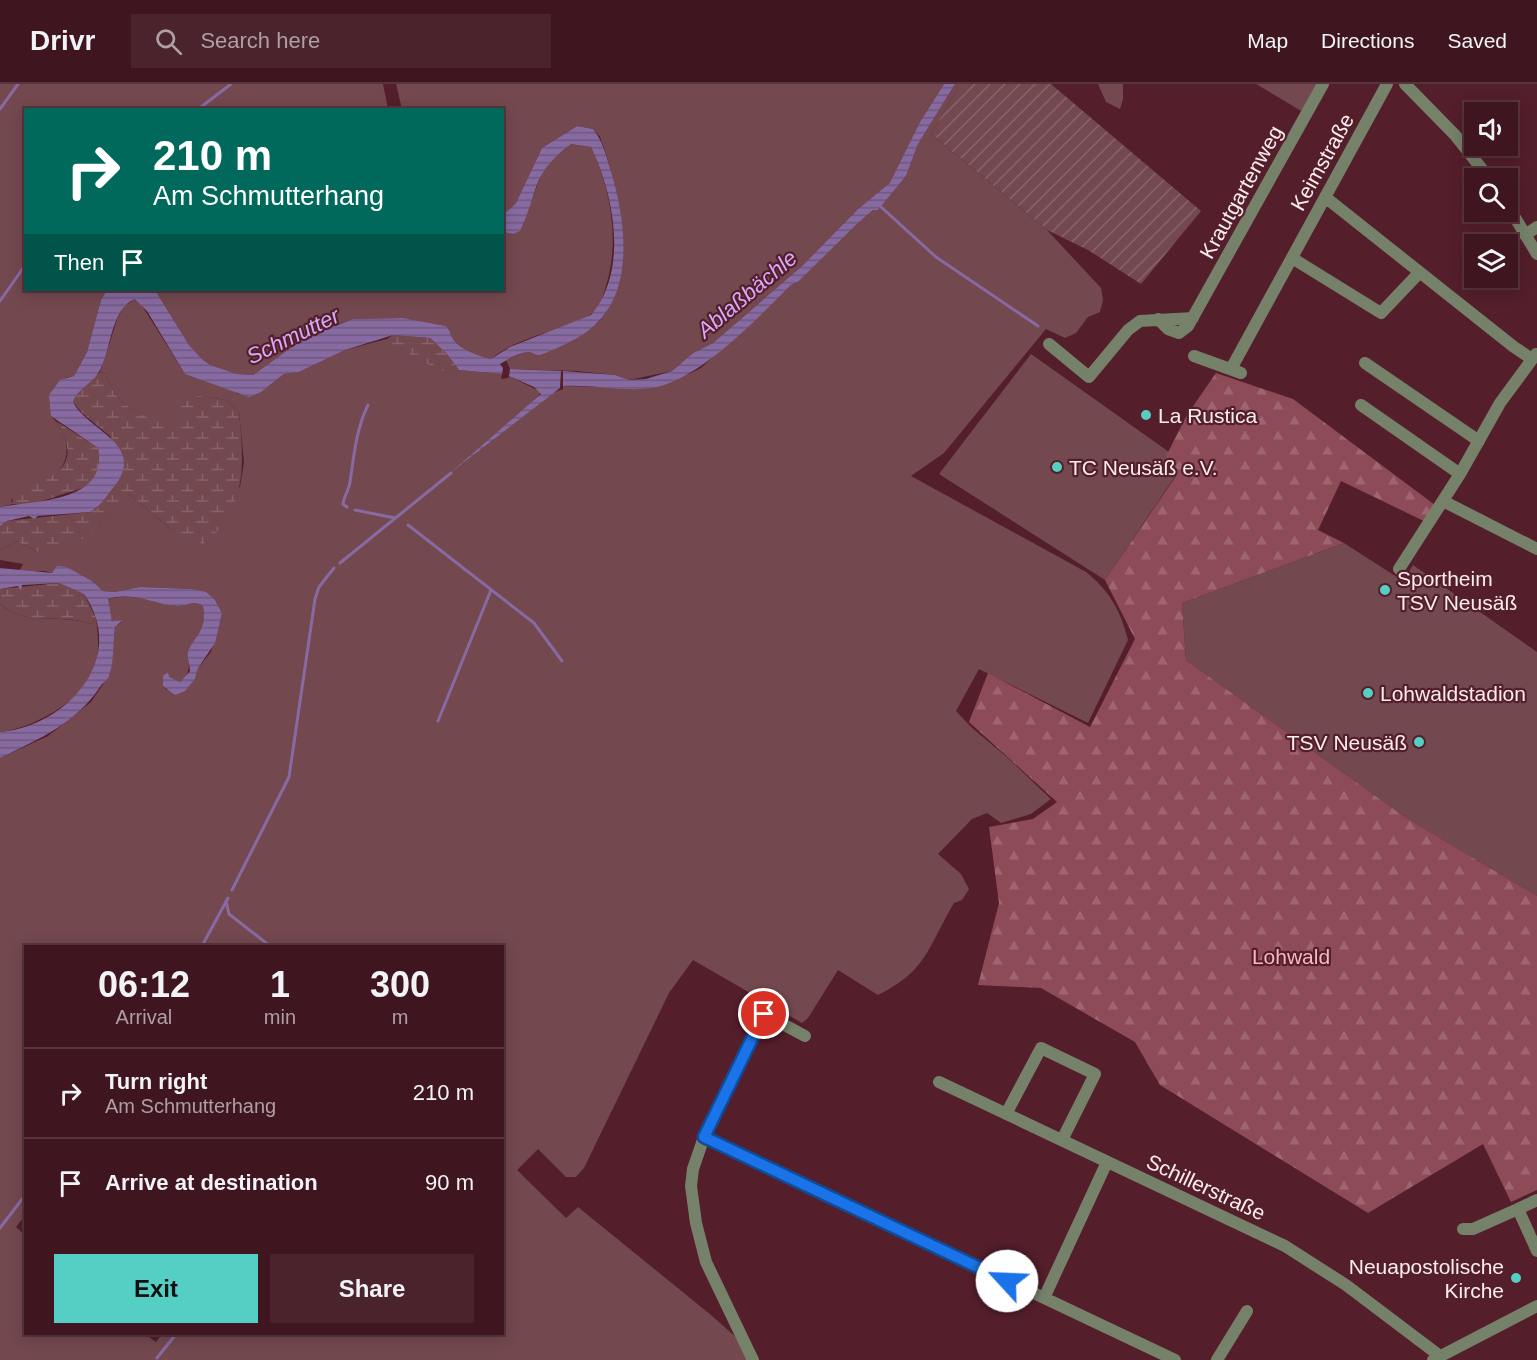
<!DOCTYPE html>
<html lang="en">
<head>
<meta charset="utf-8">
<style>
  body { margin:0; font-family:Helvetica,sans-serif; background:#4a232d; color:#f1f3f6; height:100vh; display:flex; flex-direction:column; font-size:22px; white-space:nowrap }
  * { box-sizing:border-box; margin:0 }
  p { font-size:20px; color:#ad9fa5 }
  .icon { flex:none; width:33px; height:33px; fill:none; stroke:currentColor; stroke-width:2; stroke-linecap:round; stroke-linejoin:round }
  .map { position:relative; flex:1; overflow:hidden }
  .details { position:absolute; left:24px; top:861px; width:480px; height:390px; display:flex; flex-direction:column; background:#3f1620; border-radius:0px; box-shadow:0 3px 15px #0003,0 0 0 2px #58353e }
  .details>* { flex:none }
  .top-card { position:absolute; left:24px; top:24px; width:480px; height:183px; border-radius:0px; box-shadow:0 3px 15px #0003,0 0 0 2px #58353e; background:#00695c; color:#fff; overflow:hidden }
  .tools { position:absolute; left:1464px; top:18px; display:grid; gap:12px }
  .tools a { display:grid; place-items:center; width:54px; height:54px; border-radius:0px; background:#3f1620; box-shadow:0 3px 15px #0003,0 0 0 2px #58353e; font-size:30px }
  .pin { position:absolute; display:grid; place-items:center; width:51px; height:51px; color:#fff; margin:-26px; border:3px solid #fff; border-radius:50%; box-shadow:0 2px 6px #0007 }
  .me { position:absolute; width:66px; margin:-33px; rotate:295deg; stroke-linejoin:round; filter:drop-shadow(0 0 4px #0008) }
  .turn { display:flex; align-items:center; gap:21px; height:126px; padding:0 30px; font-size:27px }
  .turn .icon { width:78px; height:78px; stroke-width:2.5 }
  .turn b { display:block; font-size:42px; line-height:51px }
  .then { display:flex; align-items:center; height:57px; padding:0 30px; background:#0003; gap:12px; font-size:22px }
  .eta { display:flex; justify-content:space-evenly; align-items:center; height:102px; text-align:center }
  .eta b { font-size:36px; font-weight:800; line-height:42px }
  .primary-button { display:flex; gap:12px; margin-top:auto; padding:12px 30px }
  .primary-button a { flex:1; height:69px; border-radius:0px; background:#55cec4; color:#111; font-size:24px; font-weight:800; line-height:69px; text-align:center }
  .primary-button a+a { background:#4a232d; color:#f1f3f6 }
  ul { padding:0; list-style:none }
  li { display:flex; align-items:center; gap:18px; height:90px; padding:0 30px; border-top:2px solid #58353e }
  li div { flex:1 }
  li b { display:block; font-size:22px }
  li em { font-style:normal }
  header { display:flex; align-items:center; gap:36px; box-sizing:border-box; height:84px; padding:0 30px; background:#3f1620; border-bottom:2px solid #58353e }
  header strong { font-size:28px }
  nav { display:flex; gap:33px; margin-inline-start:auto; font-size:21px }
  .search { width:420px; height:54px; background:#4a232d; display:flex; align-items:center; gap:15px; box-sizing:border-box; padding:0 21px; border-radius:0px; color:#ad9fa5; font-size:22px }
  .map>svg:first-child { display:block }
  .grass { fill:#73484f; fill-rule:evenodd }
  .forest { fill:url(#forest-firs) }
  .wetland { fill:url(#wetland-marsh) }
  .garden { fill:url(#garden-furrows) }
  .water { fill:url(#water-rules) }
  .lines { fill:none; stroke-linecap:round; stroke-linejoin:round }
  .stream { stroke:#886aa2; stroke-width:3 }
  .minor { stroke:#76816a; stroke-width:12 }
  .tertiary { stroke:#76816a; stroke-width:12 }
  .route-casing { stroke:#114b97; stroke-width:15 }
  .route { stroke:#1a73e8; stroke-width:10 }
  .poi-dot { fill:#55cec4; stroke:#541e2b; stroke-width:2 }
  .labels { text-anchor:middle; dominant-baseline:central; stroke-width:4.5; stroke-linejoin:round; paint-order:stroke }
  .street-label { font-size:21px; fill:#fcedef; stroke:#541e2b }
  .poi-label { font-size:21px; fill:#fcedef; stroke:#541e2b; text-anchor:start }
  .park-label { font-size:21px; fill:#f6b9c2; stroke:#541e2b }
  .water-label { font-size:22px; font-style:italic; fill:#d5aafb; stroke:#541e2b }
</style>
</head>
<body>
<header>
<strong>Drivr</strong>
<div class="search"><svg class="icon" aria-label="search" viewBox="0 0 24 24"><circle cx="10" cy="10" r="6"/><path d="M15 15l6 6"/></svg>Search here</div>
<nav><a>Map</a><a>Directions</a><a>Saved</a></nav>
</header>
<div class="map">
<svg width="1537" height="1276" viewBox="0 0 1537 1276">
  <defs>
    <pattern id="forest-firs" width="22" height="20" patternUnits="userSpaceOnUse" patternTransform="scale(1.5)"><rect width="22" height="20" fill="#8d4b58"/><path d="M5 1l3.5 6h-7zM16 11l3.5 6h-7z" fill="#9e6570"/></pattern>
    <pattern id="wetland-marsh" width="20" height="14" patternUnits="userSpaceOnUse" patternTransform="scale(1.5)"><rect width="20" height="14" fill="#73484f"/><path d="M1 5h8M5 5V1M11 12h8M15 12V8" fill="none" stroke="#886369"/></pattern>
    <pattern id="garden-furrows" width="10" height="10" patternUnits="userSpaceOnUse" patternTransform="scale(1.5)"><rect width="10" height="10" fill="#73484f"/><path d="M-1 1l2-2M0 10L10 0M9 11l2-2" fill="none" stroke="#886369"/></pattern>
    <pattern id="water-rules" width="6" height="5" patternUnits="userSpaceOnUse" patternTransform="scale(1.5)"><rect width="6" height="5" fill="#886aa2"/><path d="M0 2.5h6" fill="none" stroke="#6d5a7a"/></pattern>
  </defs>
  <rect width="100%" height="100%" fill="#541e2b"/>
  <!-- grass -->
  <path class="grass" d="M0,0H383L388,25L26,26V206H107L101,216L87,268L74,292L65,294L51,332C72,353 74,383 44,398C31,404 22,406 11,416L13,420L0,423Z
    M396,0H944L920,38L891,99L858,125L802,182L713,259L693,269L672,287L629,296L615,291L577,287L510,285L506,276C513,273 521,269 528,268C533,268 537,271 541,270C554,265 571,257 583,250C645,214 620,106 600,53L593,45L577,42L542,64L516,119L503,131L502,26L402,25Z
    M955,0H960L931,50L1047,146L1101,204L1103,216L1100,228L1088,233L1076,249L1065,254L1046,245L944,369L911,392L1086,488C1109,506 1121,527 1128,556L1088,639L979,585L956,627L971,643L1009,675L1051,715L1031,730L1001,739L987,729L972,735L938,770L961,790L969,805L962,816L954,819C928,863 927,887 878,911L838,886L808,934L802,939L693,876L669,909L584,1084L576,1093H566L538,1065L517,1086L566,1134L578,1123L711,1231L738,1255L749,1276H0V674L48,652L91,618L110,590L115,543L122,538L112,537L107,516C132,507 153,520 177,522C188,523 192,515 203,522C206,547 200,544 191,563C184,577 196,584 180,598L163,592V602L167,606L195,595L198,584L211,568L222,529L215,516L192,505L140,503L114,508L103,507L92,497L67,483H58L52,489L45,487L19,488L23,480L0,476V466L16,457L38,468L95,446L123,411L129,410L172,446L240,403L244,378L239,328L226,316L195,311L180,332L166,342C141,331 112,319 107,290L100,288L118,233L124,222L135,215L139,217L185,290L233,305L238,310L269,302L284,290L299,288L345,266L387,255L402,265L456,291L459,286L502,290L501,295L508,294L509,292L541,308L532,320L456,385L550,310L563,305V302L650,304L691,289L701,284L791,201L798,198L857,140L873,126H878L906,92L918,60ZM26,862H502V1250H162L156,1258L145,1250H26L25,1151L16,1143L26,1130Z
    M1098,0H1123V15L1120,25L1106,18Z
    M1256,0H1319L1303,28Z
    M571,60L591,63C611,106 620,155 606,202C603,213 598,227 588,232C557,249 518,252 491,275C479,272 459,265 453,255C450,250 450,246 446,242L402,234L353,235L336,242L320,243L253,291L237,290L209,281L203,276L189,261L155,206H502L503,148L513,150L520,146L543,86L550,77Z
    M1031,270L1169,368L1164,376L1176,391L1105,496L939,390Z
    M1344,459L1403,497L1413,481L1537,568V812L1405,733L1186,576L1182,519Z
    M0,520C26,543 61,529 91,540L96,534C98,550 100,570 94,586C83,617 31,645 0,648Z"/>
  <!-- forest -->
  <path class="forest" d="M1216,289L1293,315L1435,421L1428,439L1341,397L1318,446L1344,459L1182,519L1186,576L1405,733L1537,812V1106L1511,1118L1483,1060L1368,1129L1160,1001L1135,958L1041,904L978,901L999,819L989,743L1033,735L1057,718L969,638L988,589L1090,643L1135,555L1105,496L1176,392L1164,376L1187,331Z"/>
  <!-- wetland -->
  <path class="wetland" d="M393,251L430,254L447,270L459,286L456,291C431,285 411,270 388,257L387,255Z
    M100,288L107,290C112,319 141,331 166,341L180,332V322L195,311L226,316L239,328C244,379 248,426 203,460L172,446L129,410L123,412L95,446L78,458L63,465L38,468L16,457L0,466V442L7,437L90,428L97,424L116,400L111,353L82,329L73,318L75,312Z
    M56,337L98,364C106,406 82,402 55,413C43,417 26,422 13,420L12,412C47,391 88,388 56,337Z
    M59,499L84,510L96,534L91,540C60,528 28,544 0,520V505Z"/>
  <!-- garden -->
  <path class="garden" d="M960,0H1051L1201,127L1141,200L1088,166L1047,146L931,50Z"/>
  <!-- water -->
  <path class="water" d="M944,0H955L918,60L906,92L878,126H873L857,140L798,198L791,201C756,235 699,297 651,304C623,308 592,300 563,302V287L615,291L629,296L646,295L672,287L693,269L713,259L802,182L858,125L890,99L920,38Z
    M577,42L593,45C603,57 606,72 611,87C626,138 637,214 585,249C579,254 546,270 539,271C536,271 533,269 530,268C520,268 508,275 500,280L503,284L502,290L459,286L447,270L430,254L393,251L345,266L299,288L284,290L261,308L249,313L185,290L147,227L135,215C111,224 111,266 100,286C94,299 77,305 73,318C87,347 149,360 113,404C106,413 100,423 90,428L38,432L34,435L29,432L7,437L0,442V423C35,416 109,419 98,364L51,332L49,311L60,296L74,292L87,268L101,216L107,206H155L189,261L203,276L210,281L237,290L253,291L320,243L336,242L353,235L403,234L446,242C450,246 450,250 453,255C459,265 479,272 491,275L510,263L591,231C629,186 614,111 591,63L571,60C529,92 540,106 520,147L513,150L503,148V131L516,119L542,64Z
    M510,285L561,287L560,304L449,390L541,310L534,303L509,292Z
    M57,482L67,483L92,497L103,507L114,508L140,503L192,505L206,508L215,516L222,529L215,559L198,584L195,595L185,607L175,611L163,602V592L168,588L169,593L180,598L190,587C190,579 185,572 190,563C200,546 206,545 203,522C192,515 188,523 177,522C153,520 132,507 108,515L112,537L123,536L115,543C113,558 114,575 110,589C108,597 103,598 100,603C75,640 39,655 0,674V648C66,642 129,575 84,510L59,499L22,501L21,507L18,502L0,505V484L52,489Z"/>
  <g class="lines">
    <!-- stream -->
    <path class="stream" d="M0,25L18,0
      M197,26L231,0
      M880,122L936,173L1038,242
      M0,217L26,180
      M347,423L343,420C344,412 349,406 350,398C354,372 356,345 368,321
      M355,426L395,434
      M408,441L534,539L562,577
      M340,479L451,389
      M438,637L491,506
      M232,806L289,693L315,515L319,503L334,484
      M226,817L229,830L270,862
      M202,862L228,814
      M0,1144L26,1110
      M157,1274L176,1250"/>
    <!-- minor -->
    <path class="minor" d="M1325,113L1514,263L1532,275
      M1525,151L1537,143
      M1292,174L1381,229L1419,189
      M1158,235L1168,245L1179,249L1188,242L1323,0
      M1049,260L1089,293L1128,246L1140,237L1193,234
      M1194,272L1241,289
      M1365,279L1479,357
      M1231,285L1387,0
      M1361,321L1460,390
      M1443,417L1537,465
      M1399,485L1460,390L1500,319L1536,270
      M939,998L1285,1162L1346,1201L1440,1272
      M1006,1030L1041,964L1095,990L1062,1056
      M704,1053L1175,1276
      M1537,1116L1518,1125L1537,1167
      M1463,1145H1473L1518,1125
      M1044,1214L1107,1078
      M753,1276L706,1178L696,1139L691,1102L693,1085L704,1053L764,930L805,952
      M1217,1276L1247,1227"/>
    <!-- tertiary -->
    <path class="tertiary" d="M1405,0L1455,51L1489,94
      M1508,122L1537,170
      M1433,1276L1537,1222"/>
  </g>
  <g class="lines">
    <defs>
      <path id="route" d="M764,930L704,1053L1007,1197"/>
    </defs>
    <!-- route casing -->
    <use href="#route" class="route-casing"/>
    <!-- route -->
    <use href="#route" class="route"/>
  </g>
  <!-- markers -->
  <g class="poi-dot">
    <circle cx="1146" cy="331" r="6"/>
    <circle cx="1057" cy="383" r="6"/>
    <circle cx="1385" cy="506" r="6"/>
    <circle cx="1368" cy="609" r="6"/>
    <circle cx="1419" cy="658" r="6"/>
    <circle cx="1516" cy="1194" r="6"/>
  </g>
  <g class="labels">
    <!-- street labels -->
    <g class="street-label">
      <text transform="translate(1322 78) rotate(-61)">Keimstraße</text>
      <text transform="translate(1241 108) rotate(-61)">Krautgartenweg</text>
      <text transform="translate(1206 1103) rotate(25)">Schillerstraße</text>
    </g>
    <!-- poi labels -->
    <g class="poi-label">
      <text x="1158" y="331">La Rustica</text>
      <text x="1069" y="383">TC Neusäß e.V.</text>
      <text x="1397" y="494">Sportheim<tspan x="1397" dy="24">TSV Neusäß</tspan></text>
      <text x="1380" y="609">Lohwaldstadion</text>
      <text x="1407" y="658" text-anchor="end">TSV Neusäß</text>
      <text x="1504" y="1182" text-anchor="end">Neuapostolische<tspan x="1504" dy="24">Kirche</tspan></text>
    </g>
    <!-- park labels -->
    <g class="park-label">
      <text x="1291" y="872">Lohwald</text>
    </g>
    <!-- water labels -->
    <g class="water-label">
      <text transform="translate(747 210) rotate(-40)">Ablaßbächle</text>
      <text transform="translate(293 252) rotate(-26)">Schmutter</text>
    </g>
  </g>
</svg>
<div class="tools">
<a><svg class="icon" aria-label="sound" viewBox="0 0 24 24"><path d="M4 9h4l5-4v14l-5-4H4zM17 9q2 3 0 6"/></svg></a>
<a><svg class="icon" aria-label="search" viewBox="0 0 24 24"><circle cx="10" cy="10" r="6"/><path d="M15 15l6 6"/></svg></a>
<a><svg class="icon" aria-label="layers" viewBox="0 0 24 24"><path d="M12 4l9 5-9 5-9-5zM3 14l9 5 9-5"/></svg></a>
</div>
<div class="pin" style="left:764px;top:930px;background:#d93025"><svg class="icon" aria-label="arrive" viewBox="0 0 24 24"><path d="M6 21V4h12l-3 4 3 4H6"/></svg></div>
<svg class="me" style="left:1007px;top:1197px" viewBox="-20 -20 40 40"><circle r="19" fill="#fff"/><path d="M0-13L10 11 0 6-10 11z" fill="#1a73e8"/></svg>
<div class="top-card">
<div class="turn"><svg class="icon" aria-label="right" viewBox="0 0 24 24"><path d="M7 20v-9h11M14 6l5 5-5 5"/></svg><div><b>210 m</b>Am Schmutterhang</div></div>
<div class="then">Then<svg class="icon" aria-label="arrive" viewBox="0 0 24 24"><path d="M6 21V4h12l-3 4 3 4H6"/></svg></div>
</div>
<section class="details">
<div class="eta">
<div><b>06:12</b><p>Arrival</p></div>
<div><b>1</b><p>min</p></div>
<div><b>300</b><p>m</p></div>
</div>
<ul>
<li><svg class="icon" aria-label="right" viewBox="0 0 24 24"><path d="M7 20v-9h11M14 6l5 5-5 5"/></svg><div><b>Turn right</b><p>Am Schmutterhang</p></div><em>210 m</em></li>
<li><svg class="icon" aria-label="arrive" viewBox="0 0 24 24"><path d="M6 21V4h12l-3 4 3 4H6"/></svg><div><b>Arrive at destination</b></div><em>90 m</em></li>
</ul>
<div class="primary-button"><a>Exit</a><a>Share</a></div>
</section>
</div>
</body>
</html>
